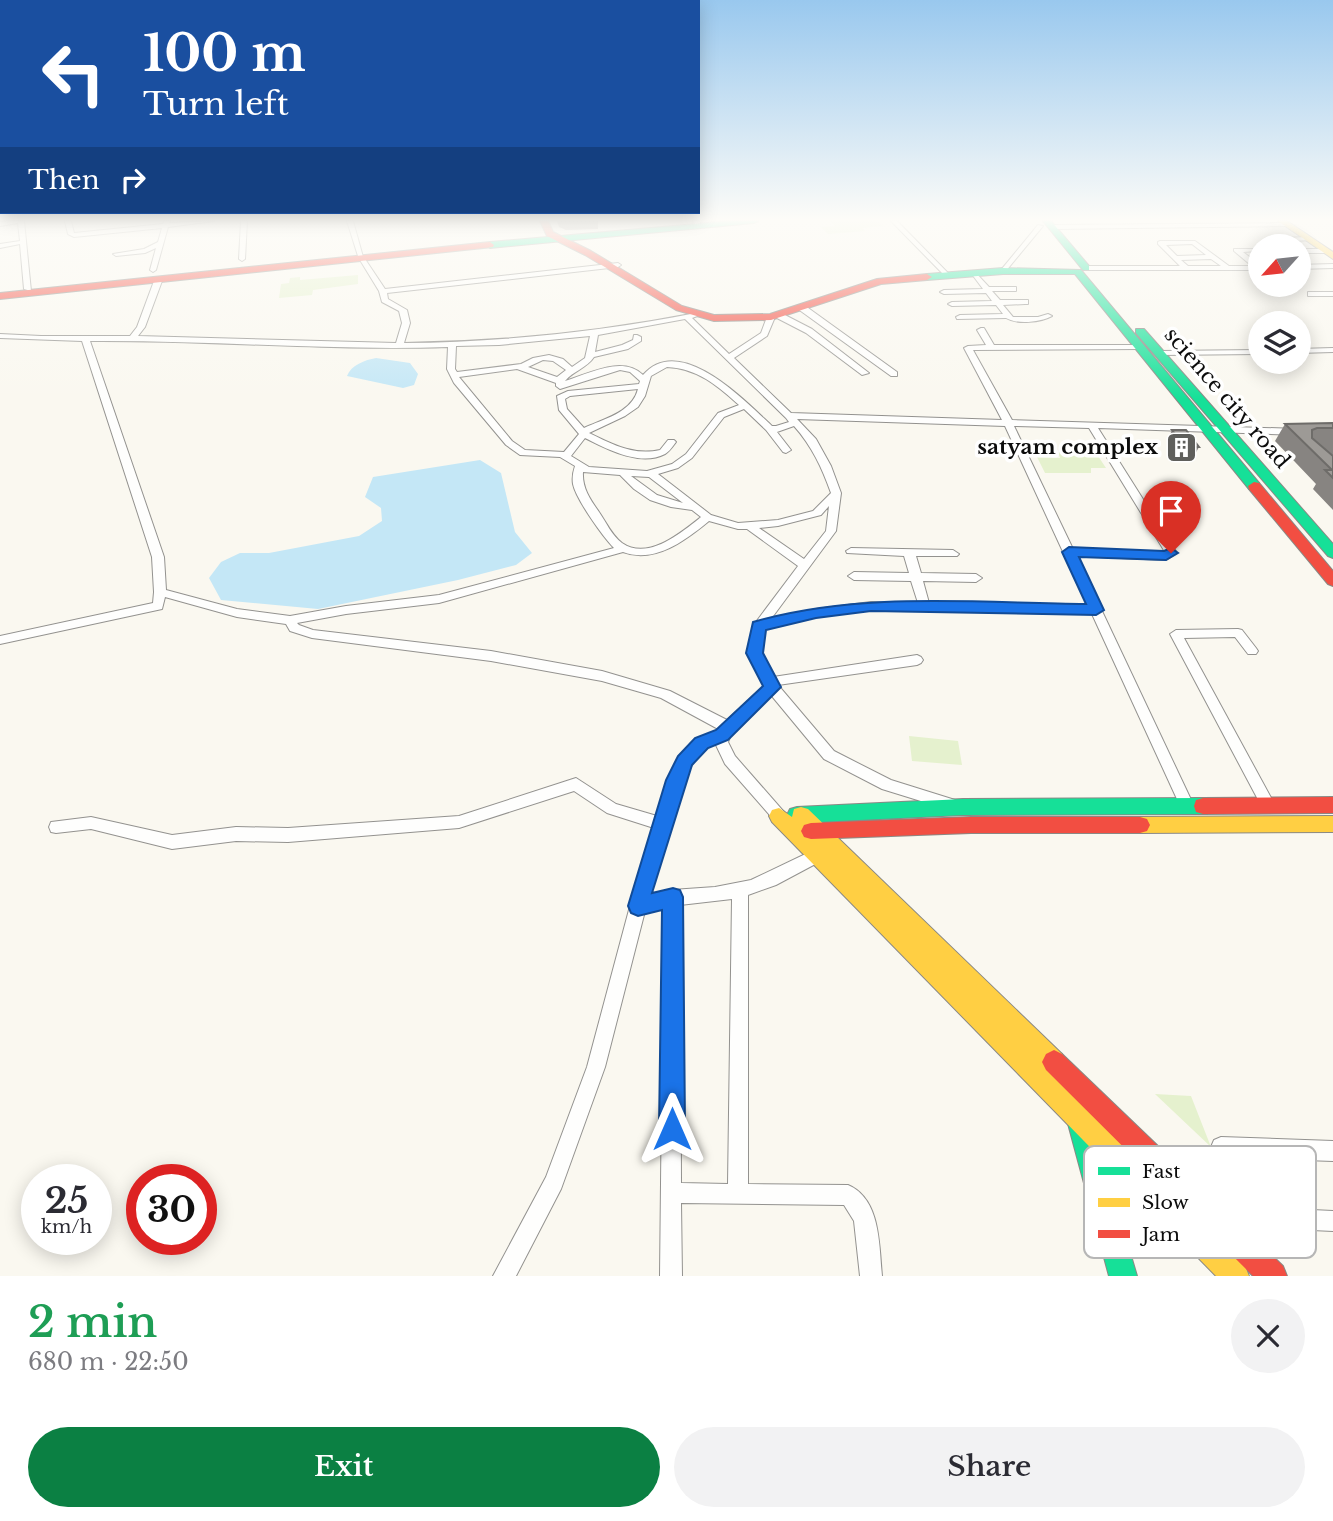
<!DOCTYPE html>
<html lang="en">
<head>
<meta charset="utf-8">
<style>
  body { margin:0; font-family:"Libre Baskerville",serif; background:#f2f2f3; color:#2b2b33; height:100vh; display:flex; flex-direction:column; font-size:26px; white-space:nowrap }
  * { box-sizing:border-box; margin:0 }
  p { font-size:23px; color:#7c7c81 }
  .icon { flex:none; width:38px; height:38px; fill:none; stroke:currentColor; stroke-width:2; stroke-linecap:round; stroke-linejoin:round }
  .map { position:relative; height:1276px; overflow:hidden }
  .details { display:flex; flex-direction:column; background:#fff; flex:1 }
  .details>* { flex:none }
  .guide { position:absolute; left:0px; top:0px; width:700px; height:214px; box-shadow:0 4px 18px #0003; background:#1a4fa0; color:#fff; overflow:hidden }
  .needle { width:46px; rotate:243deg }
  .controls { position:absolute; left:1248px; top:234px; display:grid; gap:14px }
  .controls a { display:grid; place-items:center; width:63px; height:63px; border-radius:50%; background:#fff; box-shadow:0 4px 18px #0003; font-size:35px }
  .speed { position:absolute; left:21px; top:1164px; display:flex; gap:14px; font-size:35px; font-weight:700; text-align:center }
  .speed>* { display:grid; place-content:center; width:91px; height:91px; border-radius:50%; background:#fff; box-shadow:0 4px 18px #0003; line-height:1 }
  .speed small { font-size:18px; font-weight:400 }
  .speed .limit { border:10px solid #d22; background:#fff; color:#111 }
  .pin { position:absolute; display:grid; place-items:center; width:60px; height:60px; color:#fff; margin:-72px -30px; border-radius:50% 50% 50% 0; rotate:-45deg; box-shadow:0 0 7px #0007 }
  .pin .icon { rotate:45deg }
  .me { position:absolute; width:77px; margin:-38px; rotate:0deg; stroke-linejoin:round; filter:drop-shadow(0 0 5px #0008) }
  .turn { display:flex; align-items:center; gap:24px; height:147px; padding:0 28px; font-size:32px }
  .turn .icon { width:91px; height:91px; stroke-width:2.5 }
  .turn b { display:block; font-size:49px; line-height:60px }
  .then { display:flex; align-items:center; height:66px; padding:0 28px; background:#0003; gap:14px; font-size:26px }
  .round { display:grid; place-items:center; flex:none; width:74px; height:74px; border-radius:37px; background:#f2f2f3 }
  .summary { display:flex; align-items:center; justify-content:space-between; height:119px; padding:0 28px }
  h1 { font-size:42px; font-weight:600; line-height:52px; color:#1e9e55 }
  .primary-button { display:flex; gap:14px; margin-top:auto; padding:14px 28px }
  .primary-button a { flex:1; height:80px; border-radius:42px; background:#0b8043; color:#fff; font-size:28px; font-weight:600; line-height:80px; text-align:center }
  .primary-button a+a { background:#f2f2f3; color:#2b2b33 }
  .map>svg:first-child { display:block }
  .green { fill:#e5f1ce }
  .water { fill:#c4e7f6 }
  .lines { fill:none; stroke-linecap:round; stroke-linejoin:round }
  .street-casing { stroke:#93928f; stroke-width:2 }
  .fast-casing { stroke:#8a8985; stroke-width:2 }
  .slow-casing { stroke:#8a8985; stroke-width:2 }
  .jam-casing { stroke:#8a8985; stroke-width:2 }
  .street { fill:#fefefd; fill-rule:evenodd }
  .fast { fill:#16e098; fill-rule:evenodd }
  .slow { fill:#ffcf43; fill-rule:evenodd }
  .jam { fill:#f24e42; fill-rule:evenodd }
  .wall { fill:#878481 }
  .building { fill:#9d9a96; stroke:#6e6c69; stroke-width:2 }
  .route { fill:#1a73e8; stroke:#114b97; stroke-width:2 }
  .labels { text-anchor:middle; dominant-baseline:central; stroke-width:7; stroke-linejoin:round; paint-order:stroke }
  .far-street-label { font-size:21px; fill:#0c0c0c; stroke:#fff }
  .far-poi-label { font-size:21px; font-weight:bold; fill:#0c0c0c; stroke:#fff; text-anchor:end }
  .key { fill:#fff; stroke:#b6b6b6; stroke-width:2 }
  .key-label { font-size:19px; fill:#0c0c0c }
</style>
</head>
<body>
<div class="map">
<svg width="1333" height="1276" viewBox="0 0 1333 1276">
  <rect width="100%" height="100%" fill="#faf8f0"/>
  <!-- green -->
  <path class="green" d="M830,221H877L883,226L862,228L865,231L828,234L821,227L835,226Z
    M358,275V284L313,290L312,295L279,298L281,284L289,283L290,278L300,277V280Z
    M1058,452L1096,453L1106,468H1091V473H1045L1037,457L1060,458Z
    M909,736L958,741L962,765L912,761Z
    M1155,1094L1191,1096L1211,1147Z"/>
  <!-- water -->
  <path class="water" d="M376,358L410,363L418,374L414,385L403,388L347,376C351,365 365,360 376,358Z
    M480,460L501,473L515,532L532,553L516,565L458,580L318,609L221,600L209,578L221,562L240,553H269L359,536L382,521L381,508L365,497L373,477Z"/>
  <g class="lines">
    <defs>
      <path id="street" d="M10,221H24L31,291L24,289L20,244L0,248V244L20,241L18,223L0,226V222Z
        M65,221H71L74,233L163,224L164,221H170L169,223L214,221L168,227L156,270L153,272L150,270L156,248L145,253L116,256L113,254L144,249L158,242L162,228L74,237L68,234Z
        M241,221H247L245,259L242,261L239,259Z
        M347,221H353L363,257L358,256Z
        M693,221H699L700,223L695,224Z
        M891,221H897L948,273V275H944Z
        M1287,223L1289,226L1053,229L1050,227L1053,225Z
        M1038,225L1043,226L1005,272H1001V270Z
        M1309,237L1311,238V240L1278,242L1275,240L1278,238Z
        M1160,241H1195L1229,266H1252L1234,251V249H1258V251L1243,252L1260,265V270H1086L1083,268L1086,266H1180L1158,244V242ZM1192,244L1206,255L1177,256L1166,245ZM1211,259L1221,266H1188L1181,260Z
        M1298,249H1325L1328,251L1325,253H1298Z
        M361,259H365L385,289L618,263L621,265L618,267L387,293L388,299L407,310L410,323L404,343C502,342 599,332 696,313L700,315L692,318L729,354L761,333L767,317L771,315L775,317L767,336L734,358L791,413L1002,420L964,348L968,346L986,345L977,330L981,328H984L994,345H1140L1144,347L1140,349L973,350L1012,420L1298,429L1303,432L1298,435L1098,428L1177,553L1166,560L1076,556L1194,806L1192,810L1187,812L1182,810L1092,614L871,610L816,617L765,629L761,653L773,677L917,655L921,657L923,660L921,663L917,665L778,685L834,751L891,780L955,800L957,804L955,808L950,810L882,789L824,759L771,695L733,730L728,742L735,756L784,812L786,816L784,820L779,822L774,820L725,764L715,743L706,747L697,756L683,781L650,895L672,890L715,887L751,880L816,849L821,851L824,856L821,861L776,885L748,895V1184L848,1185C881,1199 879,1246 882,1276H860L854,1221L844,1205L681,1203L682,1276H660L664,907L645,911L605,1067L561,1189L516,1276H493L546,1177L587,1067L630,906L654,828L607,813L574,791L459,828L288,842L236,841L172,849L91,829L56,833L51,832L49,827L51,822L91,817L172,835L236,827L288,828L459,816L576,778L616,804L657,816C665,791 673,759 694,741C701,736 711,733 720,730L661,698L602,681L491,661L312,638L290,631L286,624L237,617L165,597L162,609L0,644V636L153,603L154,592L152,557L82,341L0,338V334L41,336H130L137,327L154,281L158,279L162,281L145,327L138,336L396,343L402,323L399,311L382,302L379,291L360,260ZM685,319L786,418L789,422L776,426H772C745,401 680,332 643,375C622,355 589,374 565,381C573,371 587,368 594,357L628,349L641,341V337L637,335H634L633,340L622,345L595,352L598,335ZM590,336L585,358L572,367L563,359L549,355L533,358L521,364L457,372L455,369L456,346L499,345ZM90,341C210,340 329,351 448,347L447,369L454,383L506,445L520,455L560,457L575,466C573,472 572,478 573,484C576,499 603,537 614,548L439,595L346,606L290,616L237,609L166,590L164,557ZM543,360L553,361L566,370L557,377L528,367ZM667,367C697,368 718,386 739,405L718,413L686,454L672,464L647,471L589,467L571,456L585,438C607,449 640,467 665,454C669,452 673,446 676,442L674,440H668L660,450C633,456 612,444 589,433L625,416L638,407L645,396L651,376ZM517,369L556,383V386L560,389L620,370L630,372L640,381L639,384L568,391L557,396L559,410L579,434L564,452L525,450L512,441L459,377ZM638,389C632,413 603,419 584,428L567,409L565,399L570,396ZM744,409L766,430L783,452L786,453L791,450L777,432L794,426C812,446 822,468 831,493L813,511L778,520L738,523L711,515L658,474L678,468L692,458L724,417ZM797,419L1005,426L1088,606L929,603L923,581L976,582L982,578L976,574L921,573L916,556H957L959,554L953,550L851,548L846,551L847,553L904,556L909,573L854,572L848,576L854,580L911,581L918,603L871,602L816,609L771,619L836,531L841,493L831,466L816,439ZM1014,426L1089,428L1165,552L1073,549ZM583,472L620,475L634,489L650,500L671,507L692,510L701,517C681,533 648,561 622,543C612,536 606,522 599,512C590,499 582,488 583,472ZM631,476L649,477L683,503L657,495ZM829,506L826,531L804,559L759,528L778,526L821,515ZM709,521L738,529H747L798,566L753,626L749,653L765,686L727,720L670,691L602,671L491,651L313,630L299,625L297,623L346,614L439,603L623,552C655,564 686,540 709,521ZM732,899L728,1184L681,1183L680,905Z
        M1333,264V268L1298,269V265Z
        M974,271L989,287H1016V291H992L1000,300H1028V304H1025L1003,305L1013,317H1038L1048,314L1052,316C1041,322 1018,325 1006,318L957,319L956,317L960,315L1003,314L996,305L952,306L948,304L952,302L992,301L986,293L944,294L940,292L944,290L983,289L971,273Z
        M1308,292H1333V296H1308Z
        M798,305H804L897,372V376H891L798,309Z
        M775,313H781L812,329L869,373L862,375L806,333L775,317Z
        M1333,348V352L1298,353V349Z
        M1260,350V354L1160,355L1156,353L1160,351Z
        M1238,629L1242,630L1256,648L1258,651L1256,654H1248L1235,637L1184,638L1275,805L1273,809L1268,811L1263,809L1170,634L1176,630Z
        M1221,1137L1333,1141V1161L1221,1157L1214,1154L1211,1147L1214,1140Z
        M1268,1208L1333,1211V1231L1268,1228L1261,1225L1258,1218L1261,1211Z"/>
      <path id="fast" d="M730,221H758L754,223L490,248L486,245L490,242Z
        M1043,221H1051L1089,266V270H1083Z
        M1003,268L1081,270L1259,483V489H1249L1075,274H1003L927,280L922,277L927,274Z
        M1136,329H1144L1333,544V558L1328,556L1136,333Z
        M1203,798L1210,800L1212,806L1210,812L1203,814L963,815L797,823L790,821L787,815L790,809L797,807L963,799Z
        M1079,1108L1088,1111L1091,1120L1137,1276H1109L1067,1120L1070,1111Z"/>
      <path id="slow" d="M1278,221H1287L1333,252V259Z
        M801,807L808,809L1062,1054L1066,1062L1062,1070L1054,1074L1049,1072L1245,1266L1249,1276H1216L772,822L769,816L772,810L779,808L792,817L794,809Z
        M1333,816V832L1140,833L1133,831L1130,825L1133,819L1140,817Z"/>
      <path id="jam" d="M540,221H548L553,232L591,251L682,306L714,315L770,314L877,279L927,274L932,277L927,280L881,284L771,320L714,321L676,310L585,255L547,236Z
        M490,242L494,245L493,247L0,299V293Z
        M1254,482L1259,483L1333,571V586L1328,584L1249,489L1248,486Z
        M1333,797V813L1203,814L1196,812L1194,806L1196,800L1203,798Z
        M971,817H1140L1147,819L1150,825L1147,831L1140,833H971L811,839L804,837L801,831L804,825L811,823Z
        M1054,1050L1062,1054L1283,1266L1287,1276H1253L1046,1070L1042,1062L1046,1054Z"/>
    </defs>
    <!-- street casing -->
    <use href="#street" class="street-casing"/>
    <!-- fast casing -->
    <use href="#fast" class="fast-casing"/>
    <!-- slow casing -->
    <use href="#slow" class="slow-casing"/>
    <!-- jam casing -->
    <use href="#jam" class="jam-casing"/>
    <!-- street -->
    <use href="#street" class="street"/>
    <!-- fast -->
    <use href="#fast" class="fast"/>
    <!-- slow -->
    <use href="#slow" class="slow"/>
    <!-- jam -->
    <use href="#jam" class="jam"/>
  </g>
  <!-- wall -->
  <path class="wall" d="M557,221H598V229L566,230L559,227Z
    M1333,423V510L1313,489L1316,484L1275,441L1285,424Z
    M1172,430L1199,447L1194,456H1180L1168,439Z"/>
  <!-- building -->
  <path class="building" d="M1333,423V428H1317L1312,430V438L1333,456V478L1325,470H1332L1285,424Z
    M1172,430H1186L1199,447H1185Z"/>
  <!-- sky -->
  <linearGradient id="sky" x2="0" y2="1"><stop stop-color="#99c8ee"/><stop offset="0.55" stop-color="#fdfcf8"/><stop offset="1" stop-color="#fdfcf8" stop-opacity="0"/></linearGradient>
  <rect width="1333" height="399" fill="url(#sky)"/>
  <!-- route -->
  <path class="route" d="M1069,547L1164,551L1171,548L1178,553L1166,560L1079,557L1104,610L1096,615L871,611L816,618L766,630L763,653L781,687L728,740L708,748L692,765L652,893L673,888L680,890L683,897L685,1129L681,1138L672,1142L663,1138L659,1129L662,910L638,916L631,913L628,906L666,780L678,756L695,738L716,730L763,686L746,653L753,622C861,591 975,603 1086,604L1062,552Z"/>
  <!-- icons -->
  <defs>
    <symbol id="building-square" viewBox="-11 -11 22 22"><rect x="-9" y="-9" width="18" height="18" rx="4" fill="#5f5f5c" stroke="#fff"/><path d="M-4-6H4V6H1V3H-1V6H-4ZM-2.5-4.3h1.7v1.8h-1.7ZM.8-4.3h1.7v1.8H.8ZM-2.5-1h1.7V.8h-1.7ZM.8-1h1.7V.8H.8Z" fill="#fff"/></symbol>
  </defs>
  <g fill-rule="evenodd">
    <use href="#building-square" x="1164" y="430" width="35" height="35"/>
  </g>
  <g class="labels">
    <!-- far-street labels -->
    <g class="far-street-label">
      <text transform="translate(1227 398) rotate(49)">science city road</text>
    </g>
    <!-- far-poi labels -->
    <g class="far-poi-label">
      <text x="1158" y="447">satyam complex</text>
    </g>
  </g>
  <!-- legend -->
  <rect x="1084" y="1146" width="232" height="112" rx="10" class="key"/>
  <rect x="1098" y="1167" width="32" height="8" fill="#16e098"/>
  <rect x="1098" y="1198" width="32" height="9" fill="#ffcf43"/>
  <rect x="1098" y="1230" width="32" height="8" fill="#f24e42"/>
  <g class="key-label">
    <text x="1142" y="1178">Fast</text>
    <text x="1142" y="1209">Slow</text>
    <text x="1142" y="1241">Jam</text>
  </g>
</svg>
<div class="controls">
<a><svg class="needle" viewBox="-14 -14 28 28"><path d="M0-13l5 13h-10z" fill="#e53935"/><path d="M0 13l5-13h-10z" fill="#7c7c81"/></svg></a>
<a><svg class="icon" aria-label="layers" viewBox="0 0 24 24"><path d="M12 4l9 5-9 5-9-5zM3 14l9 5 9-5"/></svg></a>
</div>
<div class="speed"><div>25<small>km/h</small></div><div class="limit">30</div></div>
<div class="pin" style="left:1171px;top:553px;background:#d93025"><svg class="icon" aria-label="arrive" viewBox="0 0 24 24"><path d="M6 21V4h12l-3 4 3 4H6"/></svg></div>
<svg class="me" style="left:672px;top:1129px" viewBox="-20 -20 40 40"><path d="M0-17L14 15 0 8-14 15z" fill="#1a73e8" stroke="#fff" stroke-width="4"/></svg>
<div class="guide">
<div class="turn"><svg class="icon" aria-label="left" viewBox="0 0 24 24"><path d="M17 20v-9H6M10 6l-5 5 5 5"/></svg><div><b>100 m</b>Turn left</div></div>
<div class="then">Then<svg class="icon" aria-label="right" viewBox="0 0 24 24"><path d="M7 20v-9h11M14 6l5 5-5 5"/></svg></div>
</div>
</div>
<section class="details">
<div class="summary"><div><h1>2 min</h1><p>680 m · 22:50</p></div><a class="round"><svg class="icon" aria-label="close" viewBox="0 0 24 24"><path d="M6 6l12 12M18 6L6 18"/></svg></a></div>
<div class="primary-button"><a>Exit</a><a>Share</a></div>
</section>
</body>
</html>
